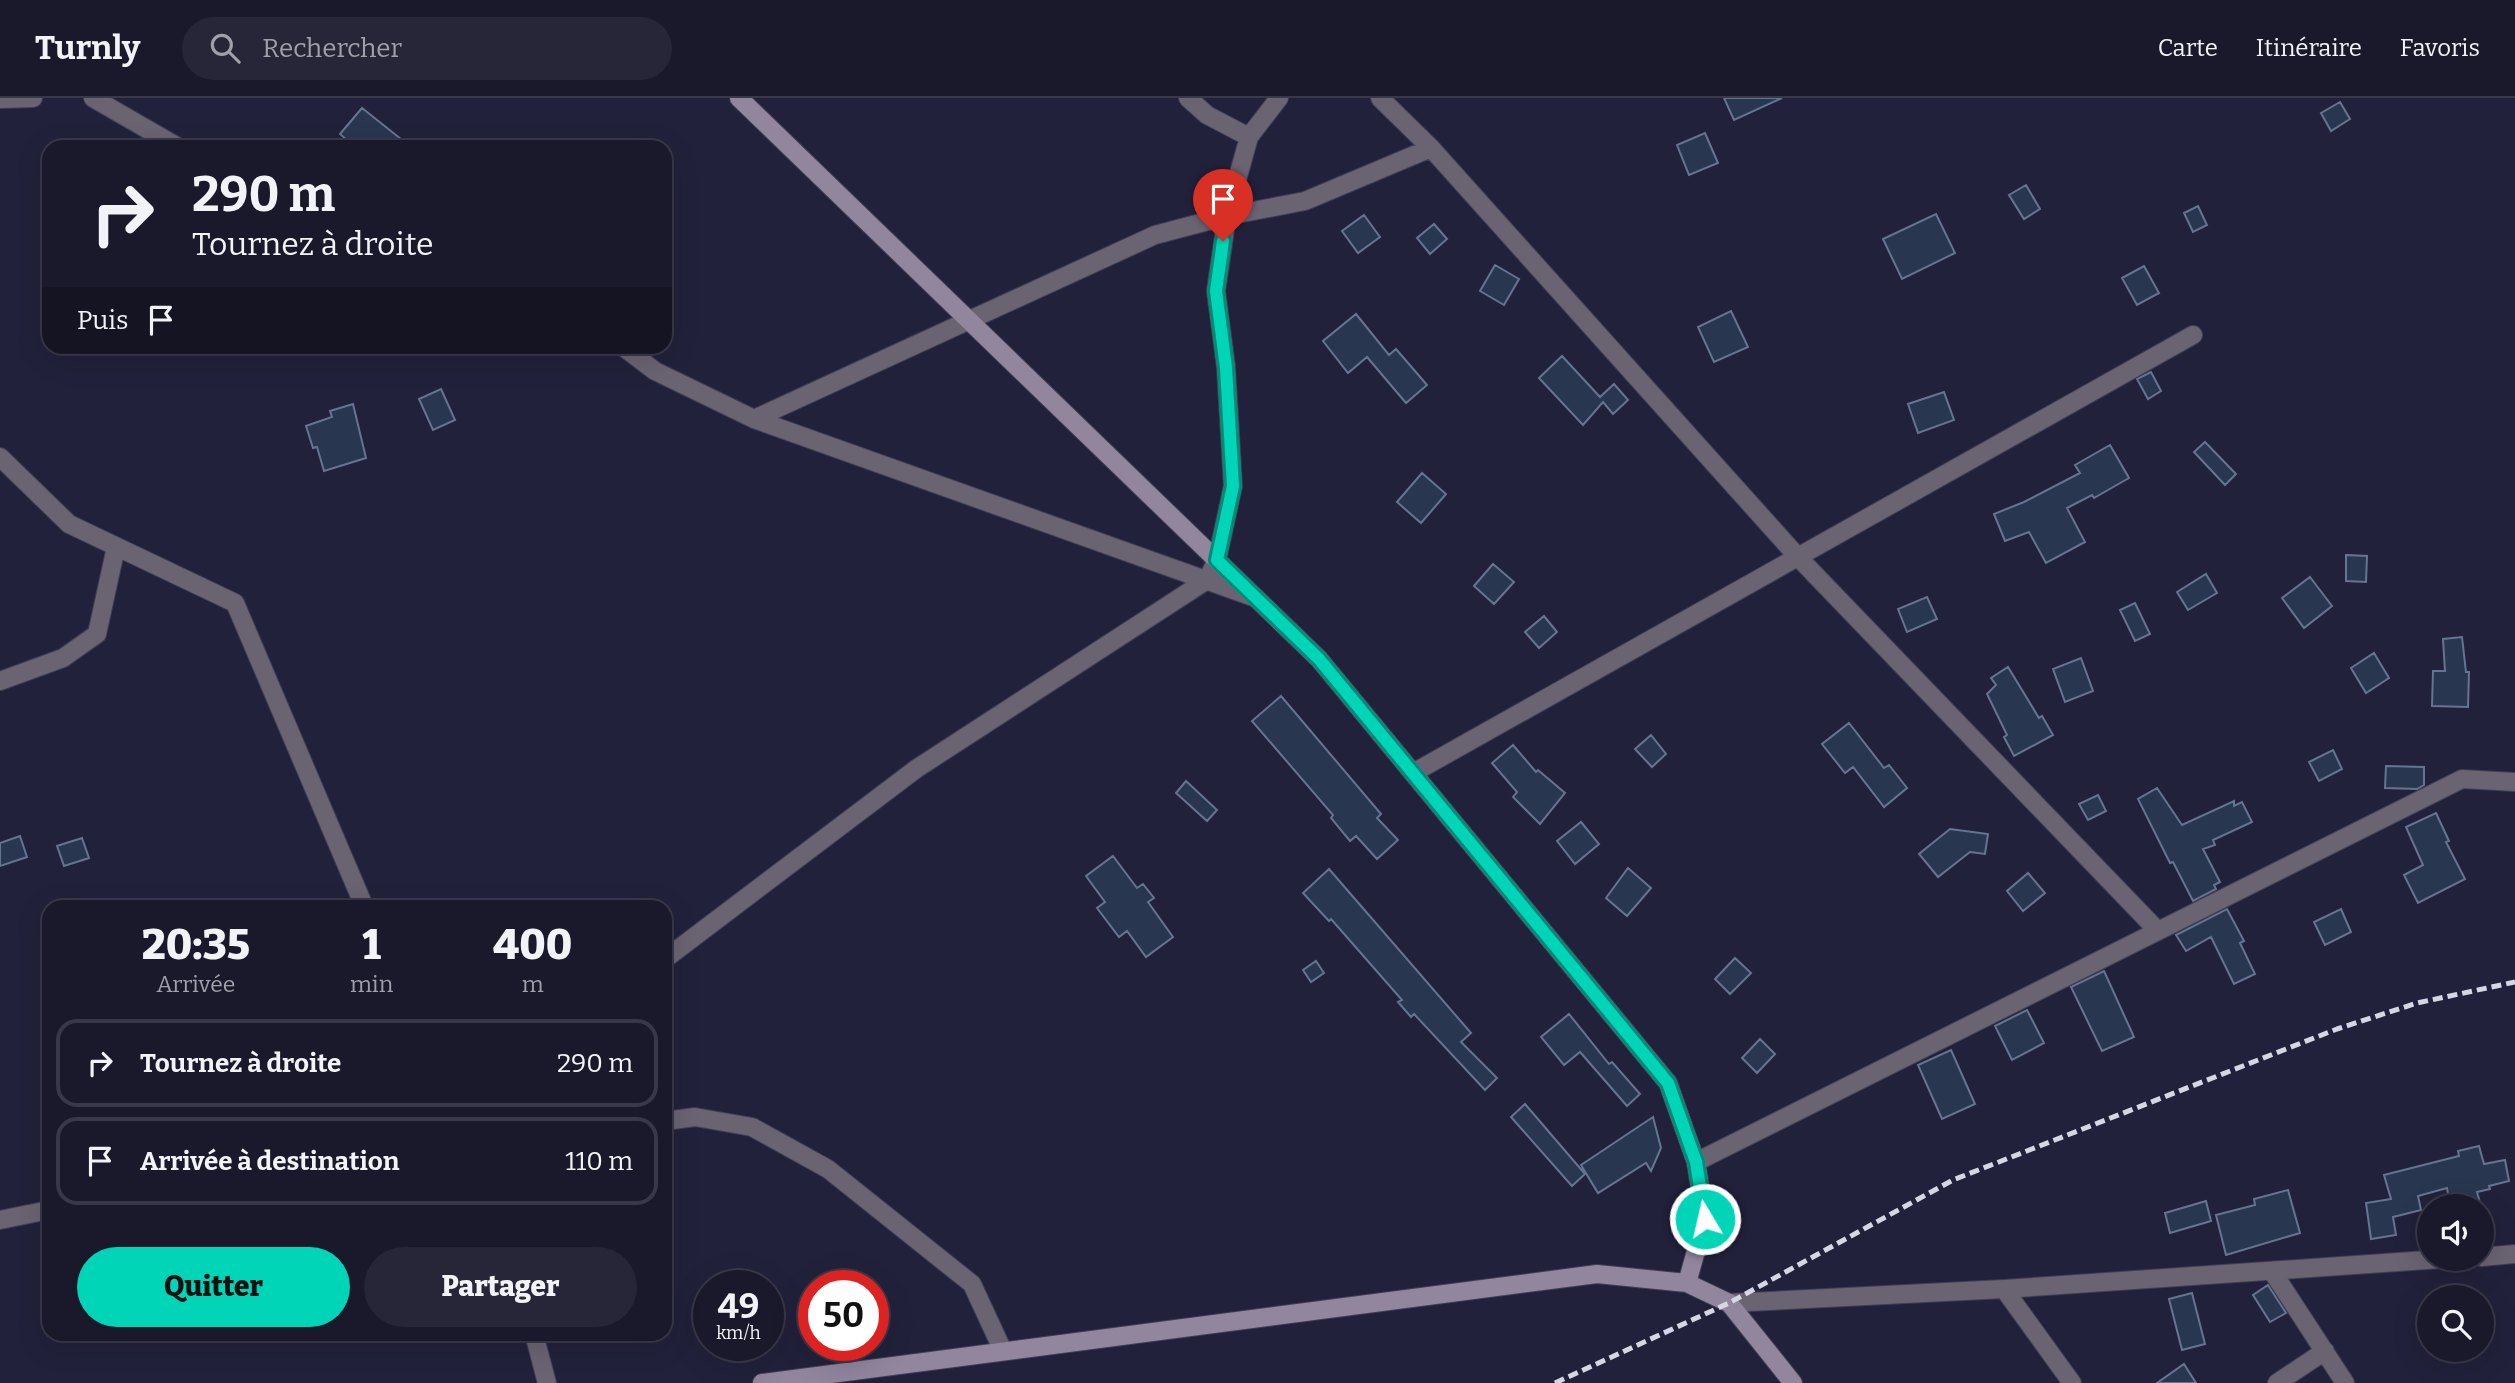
<!DOCTYPE html>
<html lang="fr">
<head>
<meta charset="utf-8">
<style>
  body { margin:0; font-family:Bitter,serif; background:#272638; color:#f1f3f6; height:100vh; display:flex; flex-direction:column; font-size:26px; white-space:nowrap }
  * { box-sizing:border-box; margin:0 }
  p { font-size:23px; color:#9fa0a9 }
  .icon { flex:none; width:38px; height:38px; fill:none; stroke:currentColor; stroke-width:2; stroke-linecap:round; stroke-linejoin:round }
  .map { position:relative; flex:1; overflow:hidden }
  .sheet { position:absolute; left:42px; top:802px; width:630px; height:441px; display:flex; flex-direction:column; background:#1a192c; border-radius:21px; box-shadow:0 7px 28px #0002,0 0 0 2px #383848 }
  .sheet>* { flex:none }
  .hud { position:absolute; left:42px; top:42px; width:630px; height:214px; border-radius:21px; box-shadow:0 7px 28px #0002,0 0 0 2px #383848; background:#1a192c; color:#f1f3f6; overflow:hidden }
  .fabs { position:absolute; left:2417px; top:1096px; display:grid; gap:14px }
  .fabs a { display:grid; place-items:center; width:77px; height:77px; border-radius:50%; background:#1a192c; box-shadow:0 7px 28px #0002,0 0 0 2px #383848; font-size:35px }
  .speed { position:absolute; left:693px; top:1172px; display:flex; gap:14px; font-size:35px; font-weight:700; text-align:center }
  .speed>* { display:grid; place-content:center; width:91px; height:91px; border-radius:50%; background:#1a192c; box-shadow:0 7px 28px #0002,0 0 0 2px #383848; line-height:1 }
  .speed small { font-size:18px; font-weight:400 }
  .speed .limit { border:10px solid #d22; background:#fff; color:#111 }
  .pin { position:absolute; display:grid; place-items:center; width:60px; height:60px; color:#fff; margin:-72px -30px; border-radius:50% 50% 50% 0; rotate:-45deg; box-shadow:0 0 7px #0007 }
  .pin .icon { rotate:45deg }
  .me { position:absolute; width:77px; margin:-38px; rotate:351deg; stroke-linejoin:round; filter:drop-shadow(0 0 5px #0008) }
  .turn { display:flex; align-items:center; gap:24px; height:147px; padding:0 35px; font-size:32px }
  .turn .icon { width:91px; height:91px; stroke-width:2.5 }
  .turn b { display:block; font-size:49px; line-height:60px }
  .then { display:flex; align-items:center; height:66px; padding:0 35px; background:#0003; gap:14px; font-size:26px }
  .eta { display:flex; justify-content:space-evenly; align-items:center; height:119px; text-align:center }
  .eta b { font-size:42px; font-weight:800; line-height:49px }
  .cta { display:flex; gap:14px; margin-top:auto; padding:14px 35px }
  .cta a { flex:1; height:80px; border-radius:42px; background:#00d5b7; color:#111; font-size:28px; font-weight:800; line-height:80px; text-align:center }
  .cta a+a { background:#272638; color:#f1f3f6 }
  ul { padding:0; list-style:none }
  li { display:flex; align-items:center; gap:21px; height:88px; margin:0 14px 10px; padding:0 21px; border:4px solid #383848; border-radius:21px }
  li div { flex:1 }
  li b { display:block; font-size:26px }
  li em { font-style:normal }
  header { display:flex; align-items:center; gap:42px; box-sizing:border-box; height:98px; padding:0 35px; background:#1a192c; border-bottom:2px solid #383848 }
  header strong { font-size:33px }
  nav { display:flex; gap:38px; margin-inline-start:auto; font-size:24px }
  .search { width:490px; height:63px; background:#272638; display:flex; align-items:center; gap:18px; box-sizing:border-box; padding:0 24px; border-radius:38px; color:#9fa0a9; font-size:26px }
  .map>svg:first-child { display:block }
  .building { fill:#29364f; stroke:#657491; stroke-width:2 }
  .lines { fill:none; stroke-linecap:round; stroke-linejoin:round }
  .minor-casing { stroke:#3f3f56; stroke-width:20 }
  .secondary-casing { stroke:#3f3f56; stroke-width:20 }
  .minor { stroke:#6a6372; stroke-width:18 }
  .secondary { stroke:#91869e; stroke-width:18 }
  .rail { stroke:#d6d7e4; stroke-width:5; stroke-dasharray:10 5; stroke-linecap:butt }
  .route-casing { stroke:#008a77; stroke-width:18 }
  .route { stroke:#00d5b7; stroke-width:12 }
</style>
</head>
<body>
<header>
<strong>Turnly</strong>
<div class="search"><svg class="icon" aria-label="search" viewBox="0 0 24 24"><circle cx="10" cy="10" r="6"/><path d="M15 15l6 6"/></svg>Rechercher</div>
<nav><a>Carte</a><a>Itinéraire</a><a>Favoris</a></nav>
</header>
<div class="map">
<svg width="2515" height="1285" viewBox="0 0 2515 1285">
  <rect width="100%" height="100%" fill="#22213b"/>
  <!-- building -->
  <path class="building" d="M1724,0H1782L1734,22Z
    M2340,4L2350,21L2331,33L2321,15Z
    M362,10L411,49H355L340,36Z
    M1705,35L1718,65L1689,77L1677,47Z
    M2026,87L2040,111L2024,121L2009,97Z
    M2198,108L2207,127L2193,134L2184,115Z
    M1936,116L1955,155L1902,181L1883,141Z
    M1364,117L1380,139L1358,155L1342,133Z
    M1434,126L1447,141L1430,156L1417,140Z
    M1495,167L1519,181L1504,207L1480,193Z
    M2144,168L2159,195L2137,207L2122,180Z
    M1731,213L1748,249L1714,264L1698,229Z
    M1356,216L1389,257L1396,251L1427,287L1406,305L1367,259L1348,275L1323,243Z
    M1562,258L1600,299L1614,286L1628,302L1613,316L1603,304L1583,327L1539,280Z
    M2151,274L2161,293L2148,301L2137,281Z
    M441,291L455,322L433,332L419,301Z
    M1944,294L1954,322L1918,335L1908,306Z
    M353,306L366,360L324,373L317,349L313,350L306,328L332,319L330,313Z
    M2205,344L2236,376L2225,387L2194,354Z
    M2110,347L2129,380L2094,400L2092,397L2067,410L2085,444L2046,465L2029,434L2005,443L1994,416L2024,404L2080,375L2075,367Z
    M1422,375L1446,396L1421,425L1397,404Z
    M2346,457L2367,458L2366,484L2346,483Z
    M1493,466L1514,484L1494,506L1474,488Z
    M2206,476L2217,495L2188,512L2177,494Z
    M2310,479L2332,508L2304,530L2282,500Z
    M1927,499L1937,521L1907,534L1898,511Z
    M2135,505L2150,536L2135,543L2120,512Z
    M1544,518L1557,534L1539,550L1525,534Z
    M2462,539L2466,574H2469L2468,609L2432,608L2433,573H2445L2443,541Z
    M2374,555L2389,580L2366,595L2351,570Z
    M2081,560L2093,593L2065,604L2053,571Z
    M2008,569L2039,620L2042,618L2053,637L2014,658L2004,639L2007,637L1987,596L1996,587L1991,580Z
    M1281,598L1381,716L1377,720L1398,742L1377,761L1356,738L1350,743L1331,720L1333,717L1252,623Z
    M1849,625L1884,670L1889,667L1907,690L1884,709L1853,669L1845,675L1822,646Z
    M1651,637L1666,656L1652,669L1635,651Z
    M1513,647L1536,674L1538,672L1565,695L1540,726L1513,699L1517,694L1492,665Z
    M2333,652L2342,671L2319,683L2309,664Z
    M2386,668L2424,669V687L2417,691L2385,690Z
    M1186,683L1217,712L1207,723L1176,695Z
    M2157,690L2182,727L2234,703V708L2242,704L2252,724L2213,742L2215,747L2203,751L2220,784L2214,787L2216,791L2193,803L2173,764L2170,765L2138,701Z
    M2098,697L2106,713L2088,722L2079,706Z
    M2436,715L2449,743L2446,744L2465,781L2418,805L2404,777L2423,767L2406,729Z
    M1581,724L1599,746L1575,766L1557,743Z
    M1950,731L1988,736L1985,756L1970,754L1938,779L1919,756Z
    M20,738L27,759L0,768V745Z
    M82,740L89,760L64,768L57,748Z
    M1113,758L1137,790L1143,786L1154,800L1148,804L1173,839L1146,859L1127,833L1119,839L1097,810L1105,804L1086,778Z
    M1628,770L1651,790L1627,818L1606,800Z
    M1329,771L1471,935L1461,944L1497,980L1485,992L1414,916L1411,919L1398,904L1402,902L1331,821L1329,823L1303,795Z
    M2028,775L2045,795L2023,813L2007,793Z
    M2227,811L2244,843L2240,845L2255,876L2234,886L2211,839L2186,853L2176,837Z
    M2341,811L2351,834L2325,847L2314,824Z
    M1735,860L1751,875L1730,896L1715,881Z
    M1316,863L1324,875L1311,884L1303,872Z
    M2104,873L2134,939L2102,953L2071,889Z
    M2027,912L2044,945L2012,962L1995,928Z
    M1569,916L1609,966L1612,964L1640,996L1627,1008L1580,954L1564,967L1541,939Z
    M1760,941L1775,956L1757,975L1742,960Z
    M1951,952L1975,1006L1942,1021L1918,967Z
    M1525,1006L1585,1076L1572,1088L1511,1019Z
    M1653,1019L1661,1050L1651,1073L1646,1065L1598,1095L1581,1067Z
    M2479,1048L2484,1066L2505,1062L2509,1083L2489,1088L2490,1091L2477,1094L2481,1108H2450L2447,1090L2418,1098L2421,1112L2393,1119L2396,1137L2371,1141L2366,1105L2391,1101L2384,1077L2459,1058L2458,1053Z
    M2288,1092L2300,1135L2226,1157L2216,1117L2255,1107L2254,1101Z
    M2206,1103L2211,1123L2170,1135L2165,1115Z
    M2268,1187L2286,1215L2270,1224L2253,1197Z
    M2192,1195L2205,1246L2182,1252L2169,1201Z
    M2184,1266L2196,1285H2157Z"/>
  <g class="lines">
    <defs>
      <path id="minor" d="M93,0L178,49
        M1188,0L1207,17L1249,39
        M1380,0L1431,50L1797,458L2158,833
        M0,1L33,0
        M622,248L655,273L754,321L1256,500
        M754,321L1155,137L1227,118L1305,103L1431,50
        M0,359L69,426L235,505L364,808
        M0,583L63,560L97,536L116,449
        M1413,675L2193,237
        M665,861L916,671L1207,482L1217,462L1233,388L1226,269L1216,193L1227,118L1249,39L1279,0
        M665,1023L695,1019L752,1029L828,1071L972,1186L1003,1253
        M1696,1064L2462,681L2515,684
        M0,1122L49,1112
        M2482,1159L2515,1156
        M2272,1173L2345,1285
        M2004,1191L2072,1285
        M1729,1205L2004,1191L2456,1160
        M534,1236L547,1285
        M2277,1285L2325,1253"/>
      <path id="secondary" d="M739,0L1319,561L1668,985L1696,1064L1705,1121L1687,1185
        M762,1285L1597,1176L1687,1185L1729,1205L1793,1285"/>
    </defs>
    <!-- minor casing -->
    <use href="#minor" class="minor-casing"/>
    <!-- secondary casing -->
    <use href="#secondary" class="secondary-casing"/>
    <!-- minor -->
    <use href="#minor" class="minor"/>
    <!-- secondary -->
    <use href="#secondary" class="secondary"/>
    <!-- rail -->
    <path class="rail" d="M1555,1285L1729,1205L1953,1082L2337,931L2417,905L2515,884"/>
  </g>
  <g class="lines">
    <defs>
      <path id="route" d="M1223,143L1216,193L1226,270L1233,388L1217,462L1319,561L1668,985L1696,1064L1705,1121"/>
    </defs>
    <!-- route casing -->
    <use href="#route" class="route-casing"/>
    <!-- route -->
    <use href="#route" class="route"/>
  </g>
</svg>
<div class="fabs">
<a><svg class="icon" aria-label="sound" viewBox="0 0 24 24"><path d="M4 9h4l5-4v14l-5-4H4zM17 9q2 3 0 6"/></svg></a>
<a><svg class="icon" aria-label="search" viewBox="0 0 24 24"><circle cx="10" cy="10" r="6"/><path d="M15 15l6 6"/></svg></a>
</div>
<div class="speed"><div>49<small>km/h</small></div><div class="limit">50</div></div>
<div class="pin" style="left:1223px;top:143px;background:#d93025"><svg class="icon" aria-label="arrive" viewBox="0 0 24 24"><path d="M6 21V4h12l-3 4 3 4H6"/></svg></div>
<svg class="me" style="left:1705px;top:1121px" viewBox="-20 -20 40 40"><circle r="17" fill="#00d5b7" stroke="#fff" stroke-width="3"/><path d="M0-11L8 9 0 5-8 9z" fill="#fff"/></svg>
<div class="hud">
<div class="turn"><svg class="icon" aria-label="right" viewBox="0 0 24 24"><path d="M7 20v-9h11M14 6l5 5-5 5"/></svg><div><b>290 m</b>Tournez à droite</div></div>
<div class="then">Puis<svg class="icon" aria-label="arrive" viewBox="0 0 24 24"><path d="M6 21V4h12l-3 4 3 4H6"/></svg></div>
</div>
<section class="sheet">
<div class="eta">
<div><b>20:35</b><p>Arrivée</p></div>
<div><b>1</b><p>min</p></div>
<div><b>400</b><p>m</p></div>
</div>
<ul>
<li><svg class="icon" aria-label="right" viewBox="0 0 24 24"><path d="M7 20v-9h11M14 6l5 5-5 5"/></svg><div><b>Tournez à droite</b></div><em>290 m</em></li>
<li><svg class="icon" aria-label="arrive" viewBox="0 0 24 24"><path d="M6 21V4h12l-3 4 3 4H6"/></svg><div><b>Arrivée à destination</b></div><em>110 m</em></li>
</ul>
<div class="cta"><a>Quitter</a><a>Partager</a></div>
</section>
</div>
</body>
</html>
